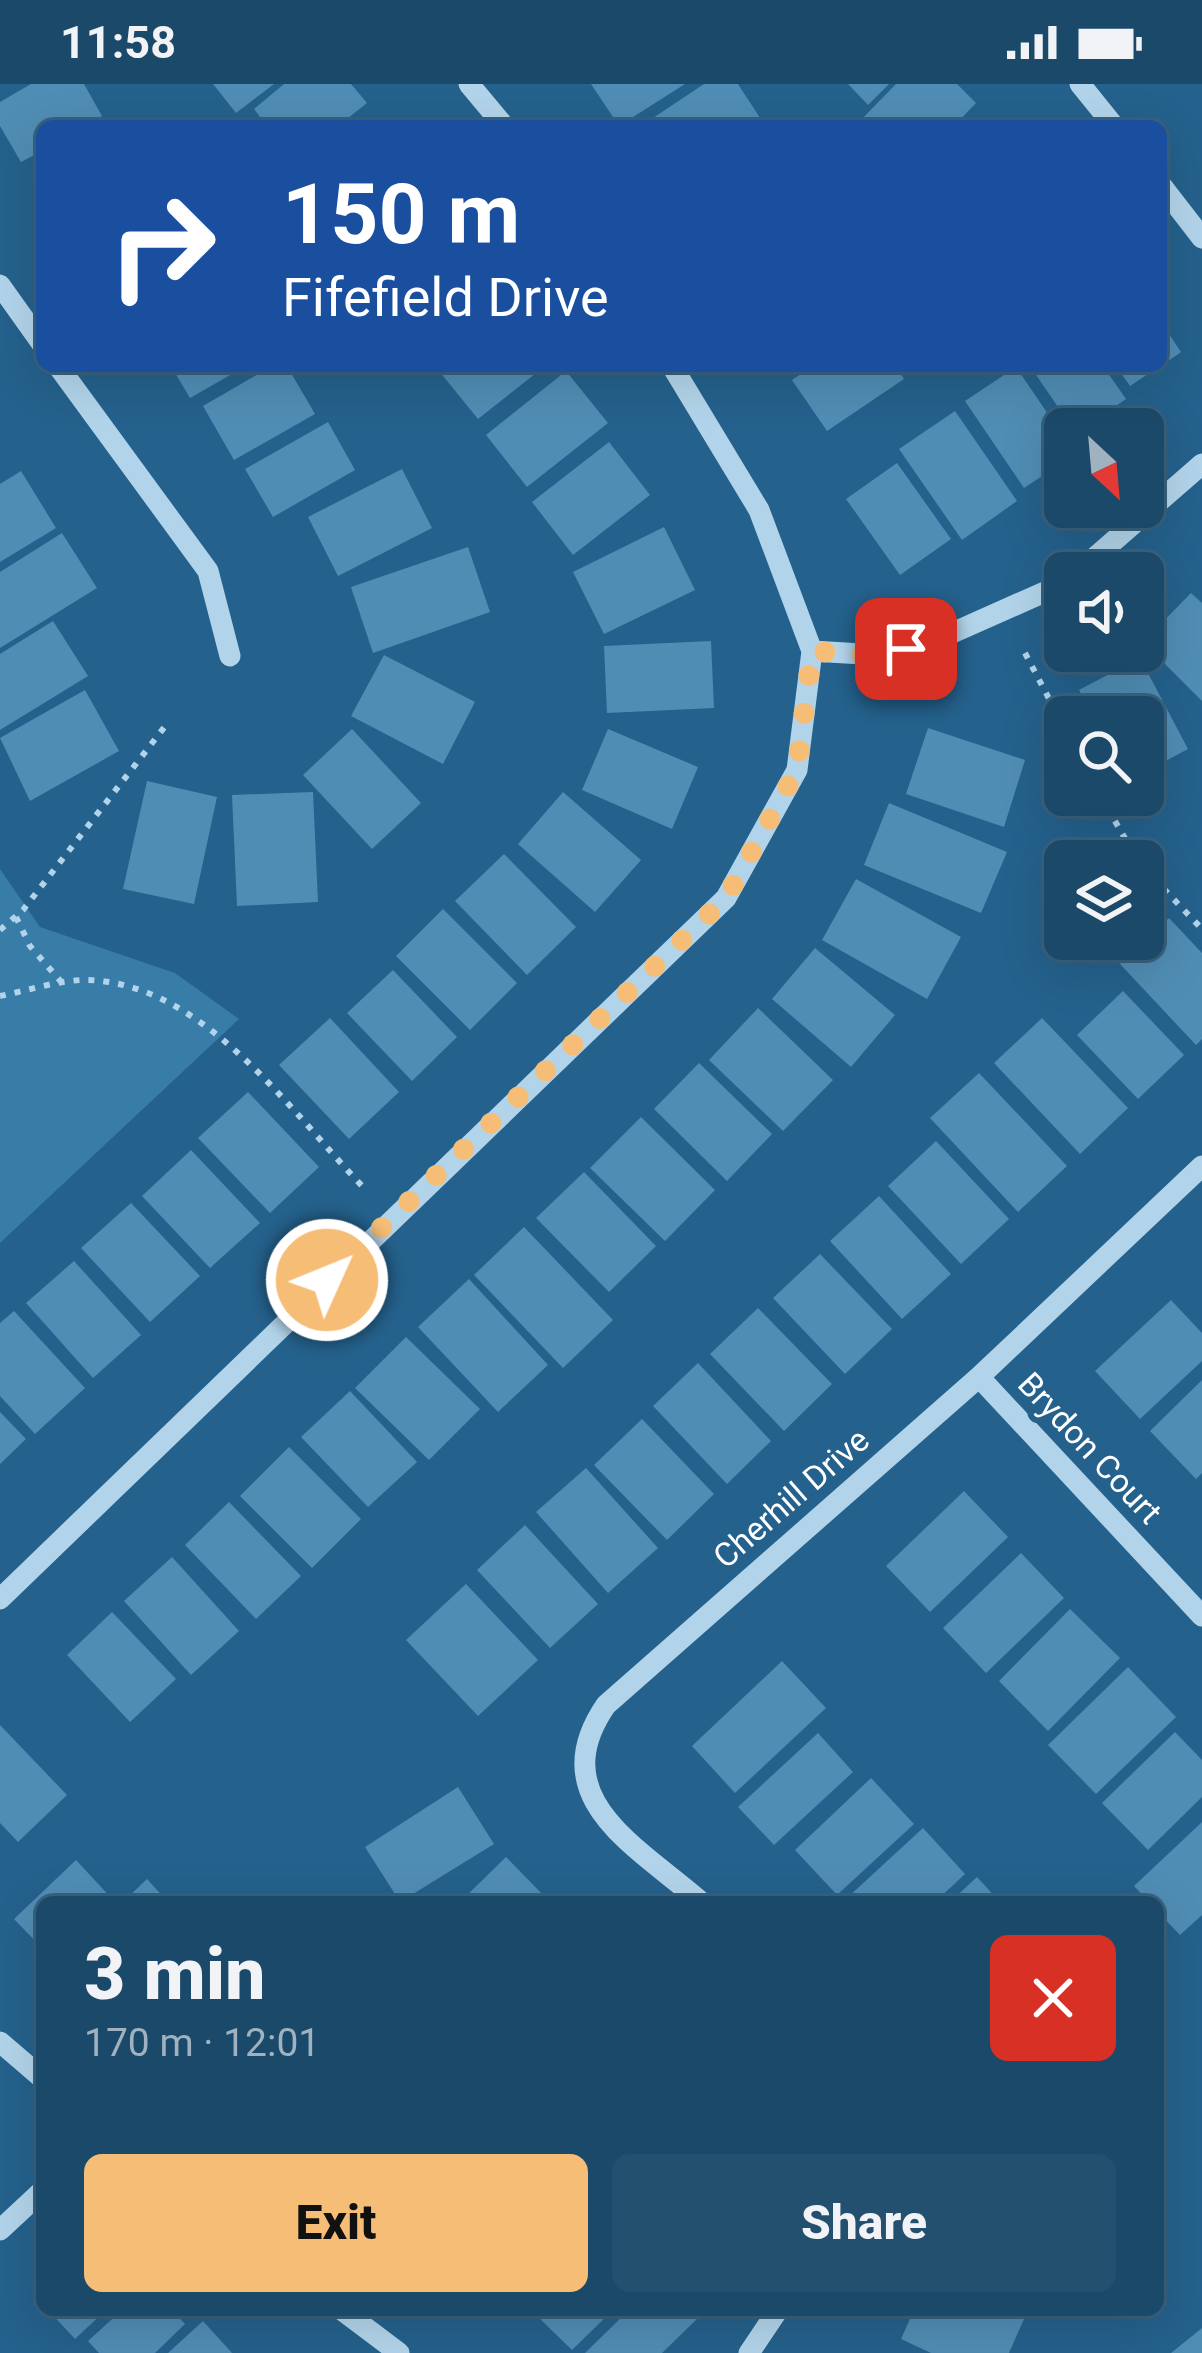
<!DOCTYPE html>
<html lang="en">
<head>
<meta charset="utf-8">
<style>
  body { margin:0; font-family:Roboto,sans-serif; background:#24506f; color:#f1f3f6; height:100vh; display:flex; flex-direction:column; font-size:45px; white-space:nowrap }
  * { box-sizing:border-box; margin:0 }
  p { font-size:39px; color:#a0b2c0 }
  .icon { flex:none; width:66px; height:66px; fill:none; stroke:currentColor; stroke-width:2; stroke-linecap:round; stroke-linejoin:round }
  .map { position:relative; flex:1; overflow:hidden }
  .side { position:absolute; left:36px; top:1812px; width:1128px; height:420px; display:flex; flex-direction:column; background:#1b4969; border-radius:18px; box-shadow:0 12px 48px #0002,0 0 0 3px #39617d }
  .side>* { flex:none }
  .banner { position:absolute; left:36px; top:36px; width:1131px; height:252px; border-radius:18px; box-shadow:0 12px 48px #0002,0 0 0 3px #39617d; background:#1a4fa0; color:#fff; overflow:hidden }
  .needle { width:78px; rotate:154deg }
  .controls { position:absolute; left:1044px; top:324px; display:grid; gap:24px }
  .controls a { display:grid; place-items:center; width:120px; height:120px; border-radius:18px; background:#1b4969; box-shadow:0 12px 48px #0002,0 0 0 3px #39617d; font-size:60px }
  .pin { position:absolute; display:grid; place-items:center; width:102px; height:102px; color:#fff; margin:-51px; border-radius:24px; box-shadow:0 6px 18px #0006 }
  .me { position:absolute; width:132px; margin:-66px; rotate:46deg; stroke-linejoin:round; filter:drop-shadow(0 0 9px #0008) }
  .turn { display:flex; align-items:center; gap:42px; height:252px; padding:0 48px; font-size:54px }
  .turn .icon { width:156px; height:156px; stroke-width:2.5 }
  .turn b { display:block; font-size:84px; line-height:102px }
  .round { display:grid; place-items:center; flex:none; width:126px; height:126px; border-radius:18px; background:#24506f }
  .headline { display:flex; align-items:center; justify-content:space-between; height:204px; padding:0 48px }
  h1 { font-size:72px; font-weight:800; line-height:90px }
  .primary-button { display:flex; gap:24px; margin-top:auto; padding:24px 48px }
  .primary-button a { flex:1; height:138px; border-radius:18px; background:#f5bd76; color:#111; font-size:48px; font-weight:800; line-height:138px; text-align:center }
  .primary-button a+a { background:#24506f; color:#f1f3f6 }
  .status { display:flex; justify-content:space-between; align-items:center; height:84px; padding:0 60px; background:#1b4969; direction:ltr }
  .status svg { height:33px; fill:currentColor }
  .map>svg:first-child { display:block }
  .green { fill:#387ca8 }
  .building { fill:#508db4 }
  .lines { fill:none; stroke-linecap:round; stroke-linejoin:round }
  .path { stroke:#b2d4ea; stroke-width:6; stroke-dasharray:6 9; stroke-linecap:butt }
  .minor { stroke:#b2d4ea; stroke-width:21 }
  .route { stroke:#f5bd76; stroke-width:21; stroke-dasharray:0 37.8 }
  .labels { text-anchor:middle; dominant-baseline:central; stroke-width:12; stroke-linejoin:round; paint-order:stroke }
  .street-label { font-size:33px; fill:#fff; stroke:#24618c }
</style>
</head>
<body>
<div class="status"><b>11:58</b><svg viewBox="0 0 49 12"><path d="M0 12V9h3v3zM5 12V6h3v6zM10 12V3h3v9zM15 12V0h3v12zM26 1h20v11H26zM47 4h2v5h-2z"/></svg></div>
<div class="map">
<svg width="1202" height="2269" viewBox="0 0 1202 2269">
  <rect width="100%" height="100%" fill="#24618c"/>
  <!-- green -->
  <path class="green" d="M0,785L40,843L175,889L239,935L0,1159Z"/>
  <!-- building -->
  <path class="building" d="M31,0H84L102,32L84,42H42V67L21,78L0,42V18Z
    M213,0H274L236,29Z
    M284,0H351L367,19L338,42H267L254,25Z
    M591,0H685L619,42Z
    M704,0H738L764,40L641,42Z
    M848,0H889L868,21Z
    M896,0H957L976,19L954,42H855Z
    M1161,238L1181,268L1161,282Z
    M171,282H246L190,314Z
    M272,282H287L315,330L234,376L203,322Z
    M445,282H545L478,335L439,287Z
    M813,282H896L904,295L827,347L792,296Z
    M1030,282H1103L1126,315L1083,345H1073Z
    M1116,282H1160L1130,302Z
    M1016,283L1065,355V377L1024,404L965,317Z
    M566,287L608,339L527,403L486,351Z
    M955,327L1017,417L962,456L899,365Z
    M328,338L355,386L273,433L245,385Z
    M609,358L650,411L573,471L532,418Z
    M897,379L951,455L900,491L846,415Z
    M402,385L432,444L338,492L308,433Z
    M21,387L56,444L0,478V400Z
    M664,443L695,506L604,550L573,488Z
    M62,449L97,504L0,564V488Z
    M468,463L490,528L373,569L351,503Z
    M1191,509L1202,519V617L1143,558Z
    M53,537L88,592L0,646V570Z
    M711,557L714,624L607,629L604,562Z
    M384,571L475,618L443,680L351,632Z
    M1140,574L1188,665L1143,689V633H1093L1079,606Z
    M85,606L119,667L30,717L0,654Z
    M928,644L1025,676L1004,743L906,710Z
    M352,645L421,719L372,765L303,691Z
    M608,645L698,683L672,745L582,706Z
    M147,697L217,713L194,820L123,805Z
    M313,708L318,818L237,822L232,711Z
    M563,708L641,776L595,828L518,760Z
    M889,719L1007,768L981,829L864,781Z
    M504,770L576,843L527,891L455,817Z
    M856,795L961,853L927,915L822,856Z
    M443,825L517,899L470,946L396,872Z
    M1169,834L1202,869V955L1196,961L1120,880Z
    M815,864L895,931L851,983L772,915Z
    M393,886L457,953L412,997L347,929Z
    M1123,907L1184,971L1138,1015L1077,951Z
    M758,924L833,996L783,1047L709,976Z
    M330,934L399,1008L349,1055L279,981Z
    M1042,934L1128,1024L1080,1070L994,979Z
    M699,979L772,1050L727,1097L654,1025Z
    M979,989L1067,1082L1018,1128L930,1034Z
    M248,1008L319,1083L270,1129L198,1054Z
    M641,1033L715,1106L665,1157L590,1084Z
    M936,1057L1009,1135L961,1180L888,1102Z
    M191,1066L260,1139L210,1184L142,1112Z
    M584,1088L656,1162L609,1208L536,1134Z
    M879,1112L951,1190L902,1235L830,1157Z
    M131,1119L200,1192L150,1238L81,1164Z
    M524,1143L613,1236L563,1284L474,1191Z
    M820,1170L892,1245L845,1290L773,1214Z
    M74,1177L141,1251L93,1294L26,1219Z
    M469,1195L548,1281L498,1328L418,1243Z
    M1171,1216L1202,1249V1277L1140,1335L1095,1287Z
    M758,1224L832,1300L784,1347L710,1270Z
    M14,1227L85,1304L35,1350L0,1312V1239Z
    M406,1253L480,1325L429,1376L355,1304Z
    M698,1279L771,1357L727,1400L653,1322Z
    M1202,1296V1389L1196,1395L1150,1347Z
    M350,1307L417,1378L368,1423L301,1353Z
    M0,1328L26,1355L0,1380Z
    M642,1335L714,1410L667,1456L594,1381Z
    M289,1363L361,1435L312,1484L240,1412Z
    M586,1384L658,1464L608,1509L536,1428Z
    M964,1407L1008,1453L930,1528L886,1482Z
    M229,1418L301,1492L256,1535L185,1461Z
    M525,1441L598,1520L550,1564L477,1486Z
    M1021,1469L1064,1514L986,1589L943,1544Z
    M172,1473L239,1547L191,1591L124,1517Z
    M466,1500L538,1576L478,1632L406,1556Z
    M1070,1525L1120,1574L1048,1647L999,1597Z
    M112,1528L176,1595L130,1638L67,1571Z
    M782,1577L826,1624L735,1709L692,1662Z
    M1128,1583L1176,1633L1096,1710L1048,1661Z
    M0,1641L67,1711L18,1758L0,1739Z
    M1175,1648L1202,1676V1713L1148,1766L1102,1719Z
    M818,1649L853,1688L774,1761L738,1723Z
    M871,1694L914,1740L837,1811L795,1766Z
    M458,1703L494,1760L400,1818L365,1763Z
    M1202,1738V1831L1180,1851L1158,1828V1818H1149L1134,1802Z
    M923,1744L965,1790L935,1818H851L847,1814Z
    M506,1773L550,1818H460Z
    M76,1776L115,1818H42V1864L14,1835Z
    M977,1793L1000,1818H950Z
    M147,1795L168,1818H123Z
    M48,2226H106L75,2255Z
    M122,2226H172L185,2240L155,2269H99L88,2257Z
    M539,2226H613L572,2266L535,2230Z
    M629,2226H691L698,2234L662,2269H585Z
    M914,2226H1004L1024,2235L1009,2269H931L901,2255Z
    M203,2237L232,2269H168Z
    M1202,2244V2269H1171Z"/>
  <g class="lines">
    <!-- path -->
    <path class="path" d="M1025,569L1065,645
      M1100,711L1138,777
      M1143,783L1202,845
      M16,833L30,862L63,900
      M0,846L23,826L166,641
      M0,912C26,907 56,897 82,896C201,895 289,1026 364,1104"/>
    <!-- minor -->
    <path class="minor" d="M469,0L504,42
      M1080,0L1114,42
      M1161,101L1202,154
      M0,201L42,260
      M58,282L208,487L230,572
      M1077,489L1202,380
      M812,567L879,571L932,558L1065,499
      M979,1293L1202,1532
      M0,1515L726,814L797,686L812,567L759,426L672,282
      M701,1818C637,1762 542,1714 606,1621L979,1293L1202,1082
      M0,1958L42,1994
      M0,2146L42,2107
      M342,2226L399,2269
      M749,2269L778,2226"/>
  </g>
  <g class="lines">
    <!-- route -->
    <path class="route" d="M327,1196L726,814L797,686L812,567L879,572L906,565"/>
  </g>
  <g class="labels">
    <!-- street labels -->
    <g class="street-label">
      <text transform="translate(1090 1364) rotate(47)">Brydon Court</text>
      <text transform="translate(791 1414) rotate(-41)">Cherhill Drive</text>
    </g>
  </g>
</svg>
<div class="controls">
<a><svg class="needle" viewBox="-14 -14 28 28"><path d="M0-13l5 13h-10z" fill="#e53935"/><path d="M0 13l5-13h-10z" fill="#a0b2c0"/></svg></a>
<a><svg class="icon" aria-label="sound" viewBox="0 0 24 24"><path d="M4 9h4l5-4v14l-5-4H4zM17 9q2 3 0 6"/></svg></a>
<a><svg class="icon" aria-label="search" viewBox="0 0 24 24"><circle cx="10" cy="10" r="6"/><path d="M15 15l6 6"/></svg></a>
<a><svg class="icon" aria-label="layers" viewBox="0 0 24 24"><path d="M12 4l9 5-9 5-9-5zM3 14l9 5 9-5"/></svg></a>
</div>
<div class="pin" style="left:906px;top:565px;background:#d93025"><svg class="icon" aria-label="arrive" viewBox="0 0 24 24"><path d="M6 21V4h12l-3 4 3 4H6"/></svg></div>
<svg class="me" style="left:327px;top:1196px" viewBox="-20 -20 40 40"><circle r="17" fill="#f5bd76" stroke="#fff" stroke-width="3"/><path d="M0-11L8 9 0 5-8 9z" fill="#fff"/></svg>
<div class="banner">
<div class="turn"><svg class="icon" aria-label="right" viewBox="0 0 24 24"><path d="M7 20v-9h11M14 6l5 5-5 5"/></svg><div><b>150 m</b>Fifefield Drive</div></div>
</div>
<section class="side">
<div class="headline"><div><h1>3 min</h1><p>170 m · 12:01</p></div><a class="round" style="background:#d93025;color:#fff"><svg class="icon" aria-label="close" viewBox="0 0 24 24"><path d="M6 6l12 12M18 6L6 18"/></svg></a></div>
<div class="primary-button"><a>Exit</a><a>Share</a></div>
</section>
</div>
</body>
</html>
